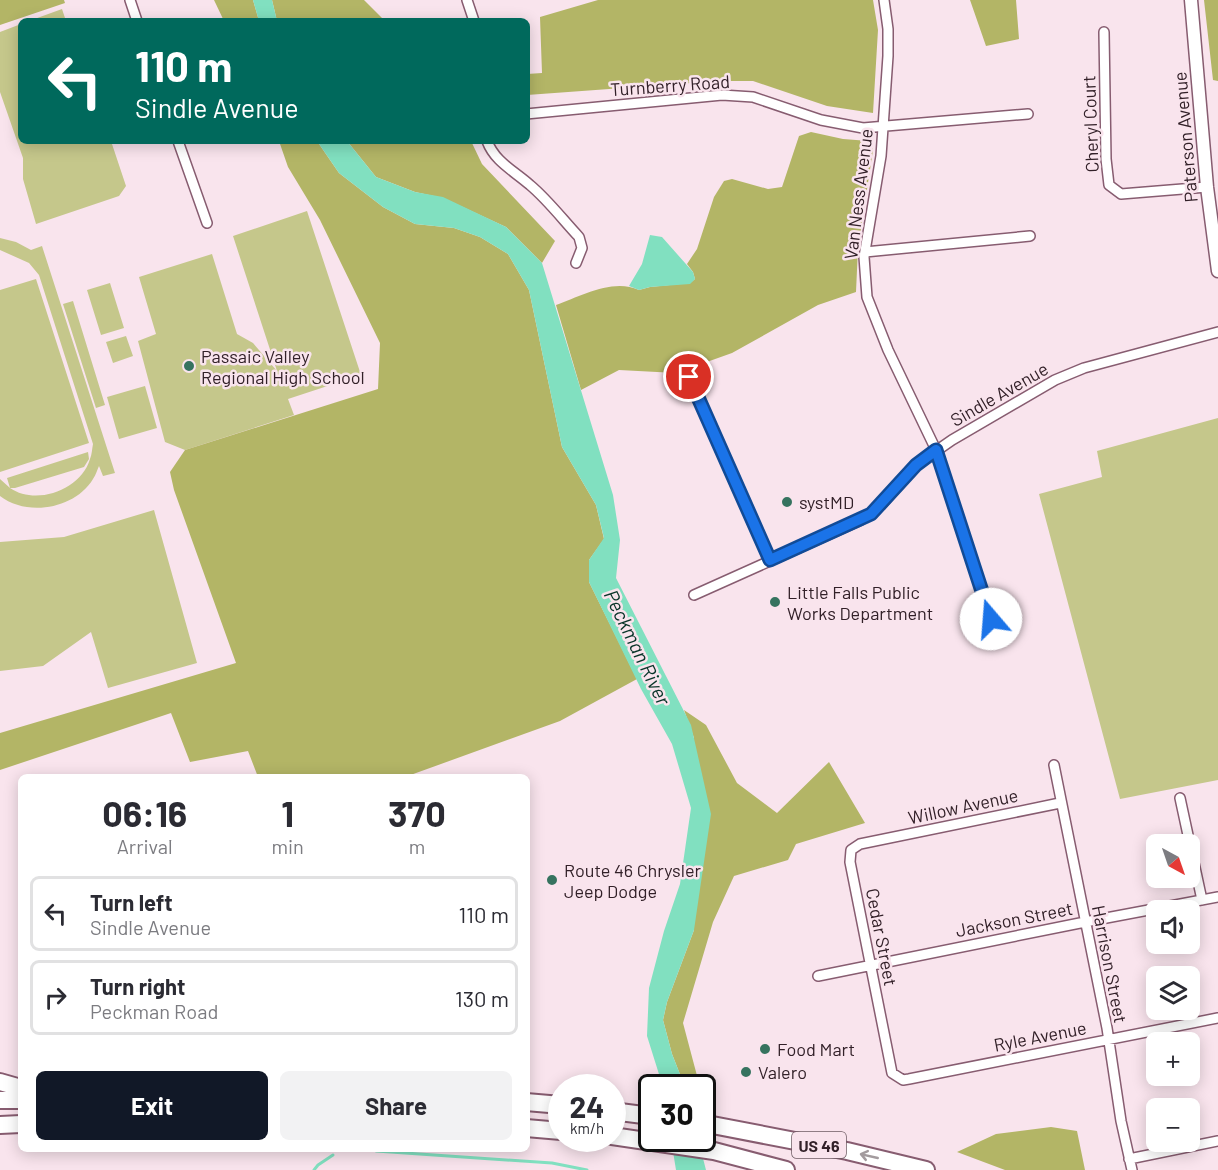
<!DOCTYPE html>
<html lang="en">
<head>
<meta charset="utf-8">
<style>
  body { margin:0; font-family:Barlow,sans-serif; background:#f2f2f3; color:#2b2b33; height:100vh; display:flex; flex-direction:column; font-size:22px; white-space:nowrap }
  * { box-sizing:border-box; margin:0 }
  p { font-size:20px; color:#7c7c81 }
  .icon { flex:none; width:33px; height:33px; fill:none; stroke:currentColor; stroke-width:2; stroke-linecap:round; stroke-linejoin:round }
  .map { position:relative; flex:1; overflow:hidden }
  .details { position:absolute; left:18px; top:774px; width:512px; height:378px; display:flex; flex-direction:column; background:#fff; border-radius:9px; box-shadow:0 3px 15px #0003 }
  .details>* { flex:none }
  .hud { position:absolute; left:18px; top:18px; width:512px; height:126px; border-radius:9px; box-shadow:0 3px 15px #0003; background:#00695c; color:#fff; overflow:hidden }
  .needle { width:39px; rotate:140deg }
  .buttons { position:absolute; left:1146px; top:834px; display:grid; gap:12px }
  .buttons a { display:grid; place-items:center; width:54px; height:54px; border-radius:9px; background:#fff; box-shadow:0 3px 15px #0003; font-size:30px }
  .speed { position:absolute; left:548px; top:1074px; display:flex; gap:12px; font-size:30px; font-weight:700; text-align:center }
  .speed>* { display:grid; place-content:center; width:78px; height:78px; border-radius:50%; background:#fff; box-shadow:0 3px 15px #0003; line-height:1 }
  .speed small { font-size:15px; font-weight:400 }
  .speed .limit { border:3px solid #111; border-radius:9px; background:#fff; color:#111 }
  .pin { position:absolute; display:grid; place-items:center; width:51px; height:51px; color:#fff; margin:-26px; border:3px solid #fff; border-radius:50%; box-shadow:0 2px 6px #0007 }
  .me { position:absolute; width:66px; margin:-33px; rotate:342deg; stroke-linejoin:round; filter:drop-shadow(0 0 4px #0008) }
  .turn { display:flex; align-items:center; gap:21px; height:126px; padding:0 18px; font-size:27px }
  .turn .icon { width:78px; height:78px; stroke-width:2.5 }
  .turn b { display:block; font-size:42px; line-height:51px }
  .eta { display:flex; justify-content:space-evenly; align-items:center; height:102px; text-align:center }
  .eta b { font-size:36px; font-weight:700; line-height:42px }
  .button { display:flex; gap:12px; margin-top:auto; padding:12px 18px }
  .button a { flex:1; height:69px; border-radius:9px; background:#111827; color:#fff; font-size:24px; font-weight:700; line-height:69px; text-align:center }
  .button a+a { background:#f2f2f3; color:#2b2b33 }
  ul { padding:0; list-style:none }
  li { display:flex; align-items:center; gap:18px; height:75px; margin:0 12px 9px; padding:0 6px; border:3px solid #e1e1e2; border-radius:9px }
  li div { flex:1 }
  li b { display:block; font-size:22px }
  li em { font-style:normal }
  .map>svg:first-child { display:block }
  .green { fill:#c5c78b }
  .forest { fill:#b3b566 }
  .water { fill:#81e0c0 }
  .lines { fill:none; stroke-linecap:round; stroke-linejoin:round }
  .stream { stroke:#81e0c0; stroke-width:3 }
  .street-casing { stroke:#875c70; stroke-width:12 }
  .secondary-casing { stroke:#875c70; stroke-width:15 }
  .highway-casing { stroke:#875c70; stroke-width:20 }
  .street { stroke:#fff; stroke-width:9 }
  .secondary { stroke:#fff; stroke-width:12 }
  .highway { stroke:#fff; stroke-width:16 }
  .oneway { stroke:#a39b9e }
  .route-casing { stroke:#114b97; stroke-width:15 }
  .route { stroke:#1a73e8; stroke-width:10 }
  .poi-dot { fill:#36735f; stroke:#f9e4ed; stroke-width:2 }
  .labels { text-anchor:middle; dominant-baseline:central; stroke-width:5; stroke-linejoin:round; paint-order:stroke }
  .shield { fill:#f9e4ed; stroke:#6e5b63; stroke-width:1.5 }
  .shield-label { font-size:16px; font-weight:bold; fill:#322028 }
  .street-label { font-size:18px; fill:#322028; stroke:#f9e4ed }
  .poi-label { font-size:18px; fill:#322028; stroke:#f9e4ed; text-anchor:start }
  .water-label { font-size:20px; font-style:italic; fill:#073428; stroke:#f9e4ed }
</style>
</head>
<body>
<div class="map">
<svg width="1218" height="1170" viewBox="0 0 1218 1170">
  <rect width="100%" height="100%" fill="#f9e4ed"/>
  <!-- green -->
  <path class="green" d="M62,9L66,21H29Z
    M21,24V141H111L126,186L119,196L36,224L23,179V158L0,92V32Z
    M307,211L361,375L288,399L294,415L185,450L165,442L138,341L156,334L139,277L212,254L237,334L253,343L277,371L233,236Z
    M0,238L16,242L31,250L42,246L115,473L103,476L99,466C97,470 96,475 93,479C75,509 27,517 0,496V479L10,488L7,478L88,452L89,459L84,467L15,488H10C36,506 81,490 90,459C92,454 92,449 93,444L39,275L29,263L0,250Z
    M36,279L89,443L0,472V290Z
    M110,283L124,328L101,335L87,290Z
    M73,301L105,405L96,408L63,304Z
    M126,336L133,356L113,363L106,342Z
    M145,386L157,428L119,439L107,397Z
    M1218,418V780L1120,799L1039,494L1102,477L1097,451Z
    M154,510L197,663L108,688L91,632L43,666L0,671V542L64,537Z"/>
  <!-- forest -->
  <path class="forest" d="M0,0H64L65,3L0,25Z
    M214,0H253L259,21H224Z
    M272,0H364L385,21H277Z
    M598,0H873L878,30L873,113L827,106L753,81H719L527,95V74L542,73L540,17Z
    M970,0H1016L1019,39L986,46Z
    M1204,0H1218V81L1213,80Z
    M811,132L843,139L869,141L873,150L858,248L856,292L818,305L732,353L676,373L619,370L581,390L556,305C581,296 613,278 639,290L650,287L690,283L695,279L693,272L687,264L697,249L714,197L724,181L732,179L768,189L782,187L799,136Z
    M279,141H317L339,173L383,207L415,224L454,228L480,237L508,254L529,290L562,447L596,505L604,539L589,560V582L637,679L560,721L405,777H258L248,751L190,762L171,713L0,770V733L236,663L174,490L170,472L185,450L378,389L380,343L320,220L288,167Z
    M347,141H471L482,164L555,241L542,263L506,227L443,198L415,192L376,177Z
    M684,710L706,725L737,783L777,813L829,762L865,823L796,844L788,860L734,876L713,922L683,1023L700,1087H685L672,1054L663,1020L667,1002L694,930V738Z
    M1051,1127L1077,1131L1085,1170H1005L957,1152L996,1134Z"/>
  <!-- water -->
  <path class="water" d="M253,0H272L277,21H259Z
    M317,141H347L376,177L415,192L443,197L506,227L542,263L613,495L620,540L616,578L691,725L711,814L694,930L667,1002L663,1020L672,1054L685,1087H663L647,1036L649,988L664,931L680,884L691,808L672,744L641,689L589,582V560L604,538L596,505L562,447L529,290L508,254L480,237L454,228L415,224L383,207L339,173Z
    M650,235L662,237L693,272L695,279L690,284L650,287L639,290L629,286L642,264Z
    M671,1139H698L706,1170H676Z"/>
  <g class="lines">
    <!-- stream -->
    <path class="stream" d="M376,1151L552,1163L587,1170
      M314,1170L318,1165L333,1155"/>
    <defs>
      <path id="street" d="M130,0L137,21
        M467,0L474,21
        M884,0L888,29V56L881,156L864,257L867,297L888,350L936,450L991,619
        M1104,32L1106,159L1109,185L1121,194L1207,187
        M526,114L722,95L753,97L821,120L863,128L1028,114
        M178,141L207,223
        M487,141C495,162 513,170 530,185C548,200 563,220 579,237L582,248L576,263
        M865,252L1030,236
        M689,377L770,560
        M694,595L861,520L881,505L916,465L952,440L1055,380L1084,368L1218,332
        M1054,765L1107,1028L1121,1121L1132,1170
        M1180,798L1202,900
        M1060,803L860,844L851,850L850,862L892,1073L903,1080L909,1079L1218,1018
        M818,976L1085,922L1218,897
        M1129,1159L1218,1141"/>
      <path id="secondary" d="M1191,0L1207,187L1218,271"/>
      <path id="highway" d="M0,1082L21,1088
        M0,1100H21
        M526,1102L561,1105
        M612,1111L651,1116
        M702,1123L847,1151L926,1170
        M0,1125L21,1124
        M526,1128L561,1131
        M612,1136L714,1151L786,1170"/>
    </defs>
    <!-- street casing -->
    <use href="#street" class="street-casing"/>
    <!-- secondary casing -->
    <use href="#secondary" class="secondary-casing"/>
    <!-- highway casing -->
    <use href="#highway" class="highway-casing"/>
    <!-- street -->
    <use href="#street" class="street"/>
    <!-- secondary -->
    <use href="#secondary" class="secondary"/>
    <!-- highway -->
    <use href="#highway" class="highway"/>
  </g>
  <!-- one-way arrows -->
  <defs><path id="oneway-shaft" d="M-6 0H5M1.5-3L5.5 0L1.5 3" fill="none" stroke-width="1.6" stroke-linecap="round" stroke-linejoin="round" transform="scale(1.5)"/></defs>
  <use class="oneway" href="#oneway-shaft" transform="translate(869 1156) rotate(-167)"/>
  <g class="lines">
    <defs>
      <path id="route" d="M689,377L770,560L871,514L916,465L936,450L991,619"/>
    </defs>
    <!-- route casing -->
    <use href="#route" class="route-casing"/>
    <!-- route -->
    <use href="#route" class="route"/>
  </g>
  <!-- markers -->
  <g class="poi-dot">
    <circle cx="189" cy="366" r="6"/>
    <circle cx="787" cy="502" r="6"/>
    <circle cx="775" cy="602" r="6"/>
    <circle cx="552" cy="880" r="6"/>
    <circle cx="765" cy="1049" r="6"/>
    <circle cx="746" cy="1072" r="6"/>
  </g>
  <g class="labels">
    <!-- shield labels -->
    <rect class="shield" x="792" y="1132" width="54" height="26" rx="4.5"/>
    <g class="shield-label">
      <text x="819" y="1145">US 46</text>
    </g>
    <!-- street labels -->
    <g class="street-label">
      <text transform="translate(670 85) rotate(-4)">Turnberry Road</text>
      <text transform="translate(1090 124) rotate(-92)">Cheryl Court</text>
      <text transform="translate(1185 137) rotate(-95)">Paterson Avenue</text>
      <text transform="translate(858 194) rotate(-83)">Van Ness Avenue</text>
      <text transform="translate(999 394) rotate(-30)">Sindle Avenue</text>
      <text transform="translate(963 806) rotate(-12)">Willow Avenue</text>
      <text transform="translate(1014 919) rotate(-11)">Jackson Street</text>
      <text transform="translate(882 937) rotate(79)">Cedar Street</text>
      <text transform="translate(1110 964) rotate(79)">Harrison Street</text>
      <text transform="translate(1040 1036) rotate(-11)">Ryle Avenue</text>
    </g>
    <!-- poi labels -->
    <g class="poi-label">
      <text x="201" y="356">Passaic Valley<tspan x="201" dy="21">Regional High School</tspan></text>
      <text x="799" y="502">systMD</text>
      <text x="787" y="592">Little Falls Public<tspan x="787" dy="21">Works Department</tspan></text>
      <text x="564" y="870">Route 46 Chrysler<tspan x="564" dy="21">Jeep Dodge</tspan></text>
      <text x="777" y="1049">Food Mart</text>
      <text x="758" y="1072">Valero</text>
    </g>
    <!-- water labels -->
    <g class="water-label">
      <text transform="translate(638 647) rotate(64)">Peckman River</text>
    </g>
  </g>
</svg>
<div class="buttons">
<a><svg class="needle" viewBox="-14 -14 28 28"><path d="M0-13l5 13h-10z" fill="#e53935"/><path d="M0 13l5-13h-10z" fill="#7c7c81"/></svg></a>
<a><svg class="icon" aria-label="sound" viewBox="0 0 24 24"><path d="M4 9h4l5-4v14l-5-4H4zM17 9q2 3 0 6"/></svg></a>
<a><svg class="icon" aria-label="layers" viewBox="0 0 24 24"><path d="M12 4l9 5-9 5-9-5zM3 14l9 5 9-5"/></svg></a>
<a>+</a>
<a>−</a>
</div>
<div class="speed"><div>24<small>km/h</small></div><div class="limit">30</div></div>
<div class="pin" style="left:689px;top:377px;background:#d93025"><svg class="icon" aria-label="arrive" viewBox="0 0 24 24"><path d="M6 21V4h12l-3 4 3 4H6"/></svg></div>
<svg class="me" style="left:991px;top:619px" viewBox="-20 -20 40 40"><circle r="19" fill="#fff"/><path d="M0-13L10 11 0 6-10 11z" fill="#1a73e8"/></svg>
<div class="hud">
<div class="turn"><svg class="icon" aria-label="left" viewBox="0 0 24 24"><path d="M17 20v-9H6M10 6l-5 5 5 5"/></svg><div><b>110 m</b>Sindle Avenue</div></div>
</div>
<section class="details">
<div class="eta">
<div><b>06:16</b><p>Arrival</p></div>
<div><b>1</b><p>min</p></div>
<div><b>370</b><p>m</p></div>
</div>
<ul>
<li><svg class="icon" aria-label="left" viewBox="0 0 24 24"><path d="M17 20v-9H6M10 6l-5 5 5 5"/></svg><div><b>Turn left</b><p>Sindle Avenue</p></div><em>110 m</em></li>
<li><svg class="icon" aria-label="right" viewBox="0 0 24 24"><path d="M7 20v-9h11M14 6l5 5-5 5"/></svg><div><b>Turn right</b><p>Peckman Road</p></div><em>130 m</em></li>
</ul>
<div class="button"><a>Exit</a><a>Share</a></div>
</section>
</div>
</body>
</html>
